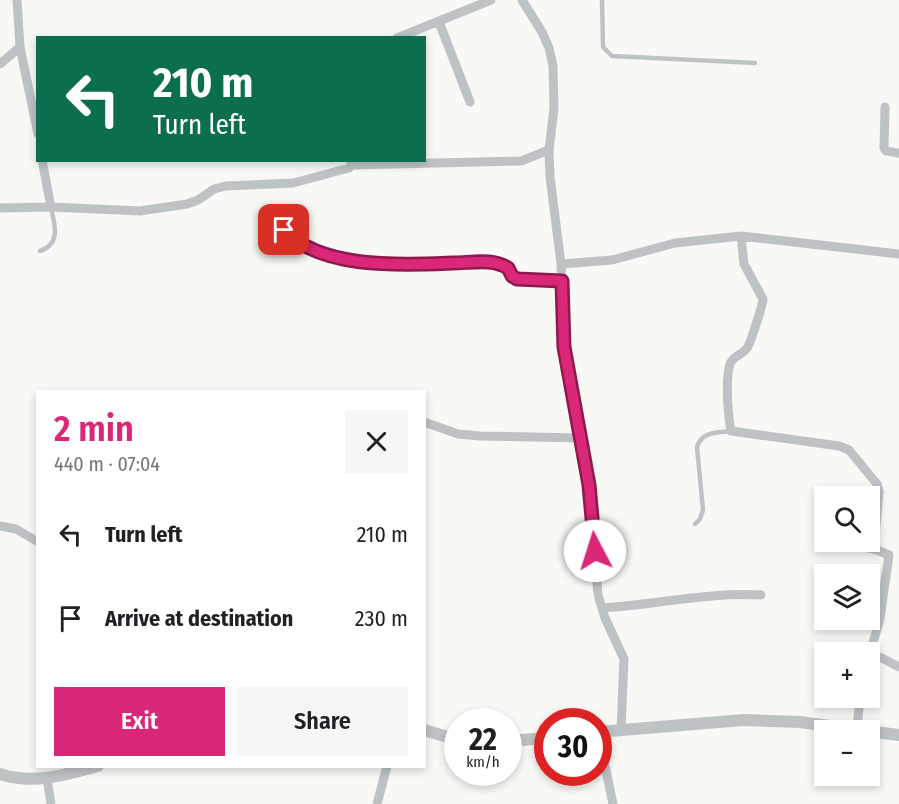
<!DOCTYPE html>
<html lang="en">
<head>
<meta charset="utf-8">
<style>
  body { margin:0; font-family:"Fira Sans Condensed",sans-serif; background:#f6f6f6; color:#202124; height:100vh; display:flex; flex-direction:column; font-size:22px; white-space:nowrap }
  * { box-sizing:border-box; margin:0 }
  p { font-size:20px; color:#757577 }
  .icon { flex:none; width:33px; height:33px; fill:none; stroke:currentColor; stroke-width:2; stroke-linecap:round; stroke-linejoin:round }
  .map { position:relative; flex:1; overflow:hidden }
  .panel { position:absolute; left:36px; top:390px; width:390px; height:378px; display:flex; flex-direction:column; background:#fff; border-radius:0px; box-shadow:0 3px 9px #0003 }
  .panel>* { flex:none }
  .guide { position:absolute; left:36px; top:36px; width:390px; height:126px; border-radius:0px; box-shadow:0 3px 9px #0003; background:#0b6e4f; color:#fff; overflow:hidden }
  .buttons { position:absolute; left:814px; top:486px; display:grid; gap:12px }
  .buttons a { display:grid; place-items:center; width:66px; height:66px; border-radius:0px; background:#fff; box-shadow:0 3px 9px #0003; font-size:30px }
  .speed { position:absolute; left:444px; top:708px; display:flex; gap:12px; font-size:30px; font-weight:700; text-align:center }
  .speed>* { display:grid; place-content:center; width:78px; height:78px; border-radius:50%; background:#fff; box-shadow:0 3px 9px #0003; line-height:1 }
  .speed small { font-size:15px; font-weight:400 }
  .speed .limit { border:9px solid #d22; background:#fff; color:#111 }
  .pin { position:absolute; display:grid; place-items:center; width:51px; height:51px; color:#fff; margin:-26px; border-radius:12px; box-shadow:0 3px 9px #0006 }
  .me { position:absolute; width:66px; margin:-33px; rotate:355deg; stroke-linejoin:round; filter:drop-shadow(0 0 4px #0008) }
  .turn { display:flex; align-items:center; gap:21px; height:126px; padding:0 18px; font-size:27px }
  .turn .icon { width:78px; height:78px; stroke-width:2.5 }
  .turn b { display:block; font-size:42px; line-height:51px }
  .round { display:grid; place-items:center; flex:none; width:63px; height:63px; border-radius:0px; background:#f6f6f6 }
  .head { display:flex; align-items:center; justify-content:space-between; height:102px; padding:0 18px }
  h1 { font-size:36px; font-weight:600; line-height:45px; color:#db2777 }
  .button { display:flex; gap:12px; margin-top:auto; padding:12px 18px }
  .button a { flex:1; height:69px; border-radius:0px; background:#db2777; color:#fff; font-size:24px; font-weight:600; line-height:69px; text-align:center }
  .button a+a { background:#f6f6f6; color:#202124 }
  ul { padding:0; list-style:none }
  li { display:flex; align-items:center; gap:18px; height:84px; padding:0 18px }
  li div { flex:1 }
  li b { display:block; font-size:22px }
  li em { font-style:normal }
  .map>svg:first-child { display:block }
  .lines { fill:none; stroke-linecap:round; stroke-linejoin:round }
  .service { stroke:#bdc3c5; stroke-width:4.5 }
  .minor { stroke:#bdc3c5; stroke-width:9 }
  .tertiary { stroke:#bdc3c5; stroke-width:12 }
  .route-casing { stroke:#8e194d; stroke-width:15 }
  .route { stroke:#db2777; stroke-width:10 }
</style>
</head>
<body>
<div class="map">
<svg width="899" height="804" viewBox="0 0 899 804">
  <rect width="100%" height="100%" fill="#f8f8f5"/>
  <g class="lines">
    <!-- service -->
    <path class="service" d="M602,0L603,47L612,56L755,63
      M40,251C61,244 55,225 51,208
      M695,524L700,519L703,510L697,447C702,431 717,433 731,431"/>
    <!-- minor -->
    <path class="minor" d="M522,0L542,32L549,48L553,66L554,108L549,150L550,177L561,264L564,347L589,485L598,595L605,618L624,659L621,729
      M439,22L470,102
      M397,38L491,0
      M20,47L38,134
      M0,64L20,47L17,0
      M885,107L884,148L886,151L899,153
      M352,165L521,161L549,150
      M51,207L140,211L187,204L198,200L214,189L226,186L293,183L349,168L353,160
      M0,208L51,207L42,160
      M271,220C285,230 296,244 312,250C343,264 387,265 421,265C445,264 489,256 508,268L512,276L517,279L562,281
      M741,236L744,264L763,299C763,304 750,345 747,348C742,355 733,356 730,364C725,380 728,415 731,431L839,446L849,450L877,484L879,491L874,549
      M561,264L612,260L675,243L741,236L899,254
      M424,422L458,434L480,436L581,438
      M0,526L16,529L38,542
      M819,536L825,538
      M841,542L874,549L889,555L880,618L870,654
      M602,608C655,605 708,592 761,595
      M870,656L882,658L899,667
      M857,729L860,698
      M598,732L613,804
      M47,778L51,804
      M377,804L387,766"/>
    <!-- tertiary -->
    <path class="tertiary" d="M424,730L458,740
      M598,732L743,720L800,722L899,735
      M508,741L548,738
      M0,774C32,785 66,775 98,766"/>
  </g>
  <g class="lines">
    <defs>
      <path id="route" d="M284,230C322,270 402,265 453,263C471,263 492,258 508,268L512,276L517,279L562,281L564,347L589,485L595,551"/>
    </defs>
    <!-- route casing -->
    <use href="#route" class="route-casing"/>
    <!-- route -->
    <use href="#route" class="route"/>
  </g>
</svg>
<div class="buttons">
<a><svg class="icon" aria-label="search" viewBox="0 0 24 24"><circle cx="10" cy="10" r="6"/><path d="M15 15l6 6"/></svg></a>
<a><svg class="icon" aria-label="layers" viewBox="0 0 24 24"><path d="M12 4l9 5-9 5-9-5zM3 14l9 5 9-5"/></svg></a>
<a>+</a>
<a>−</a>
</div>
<div class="speed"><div>22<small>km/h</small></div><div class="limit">30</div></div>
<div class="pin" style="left:284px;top:230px;background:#d93025"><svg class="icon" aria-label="arrive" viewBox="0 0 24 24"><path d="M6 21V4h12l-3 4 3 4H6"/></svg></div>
<svg class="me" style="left:595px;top:551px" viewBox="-20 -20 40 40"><circle r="19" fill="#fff"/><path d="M0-13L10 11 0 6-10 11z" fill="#db2777"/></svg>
<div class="guide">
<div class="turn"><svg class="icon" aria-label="left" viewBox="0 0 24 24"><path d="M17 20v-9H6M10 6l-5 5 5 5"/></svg><div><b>210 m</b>Turn left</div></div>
</div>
<section class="panel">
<div class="head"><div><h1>2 min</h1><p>440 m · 07:04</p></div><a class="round"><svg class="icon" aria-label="close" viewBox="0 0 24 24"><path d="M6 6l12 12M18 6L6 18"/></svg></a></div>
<ul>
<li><svg class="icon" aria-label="left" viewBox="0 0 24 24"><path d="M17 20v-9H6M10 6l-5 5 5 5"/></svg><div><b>Turn left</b></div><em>210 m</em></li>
<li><svg class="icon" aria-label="arrive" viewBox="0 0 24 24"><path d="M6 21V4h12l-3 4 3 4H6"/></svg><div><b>Arrive at destination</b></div><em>230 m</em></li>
</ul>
<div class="button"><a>Exit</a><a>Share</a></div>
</section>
</div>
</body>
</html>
